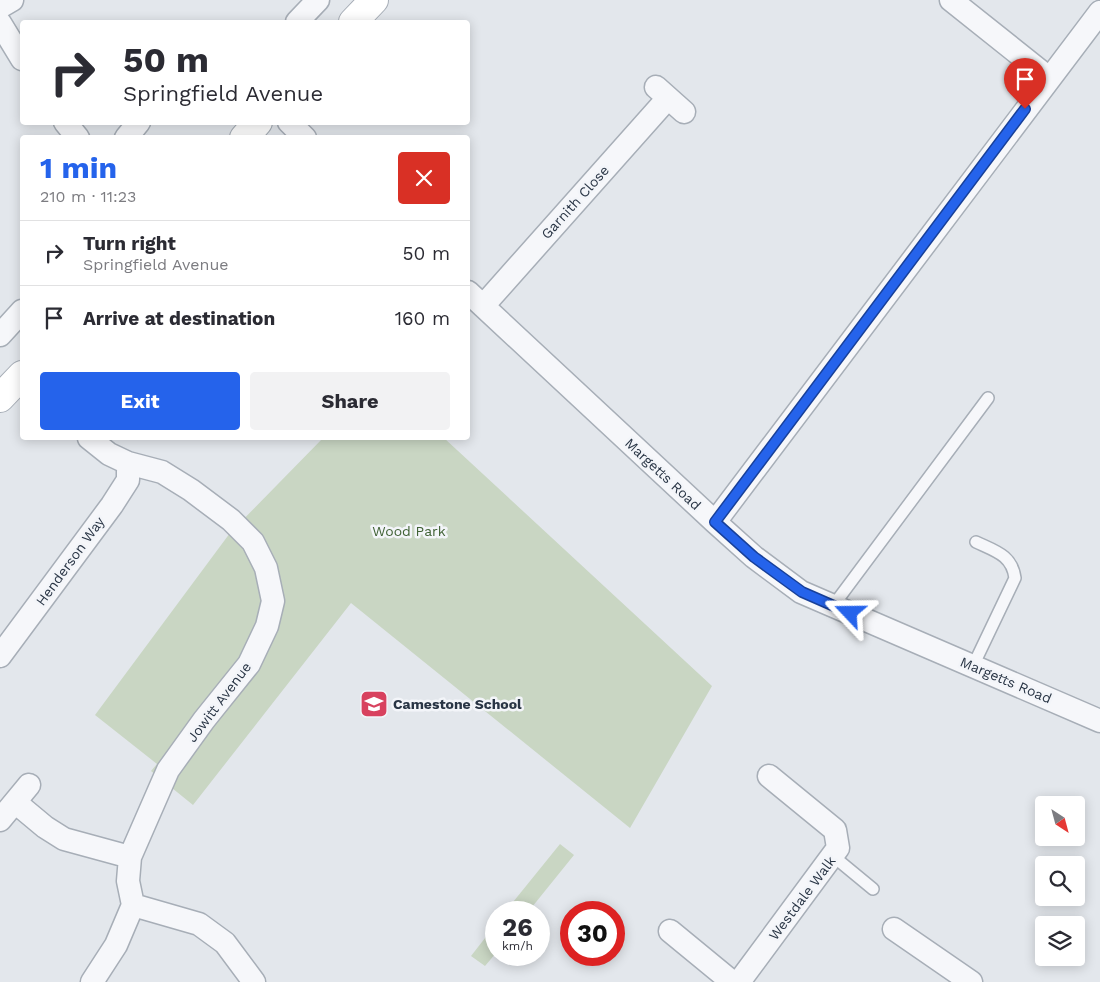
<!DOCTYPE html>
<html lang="en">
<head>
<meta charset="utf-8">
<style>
  body { margin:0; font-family:"Work Sans",sans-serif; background:#f2f2f3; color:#2b2b33; height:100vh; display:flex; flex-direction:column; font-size:19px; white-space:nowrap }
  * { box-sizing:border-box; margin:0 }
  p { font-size:16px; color:#7c7c81 }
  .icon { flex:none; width:28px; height:28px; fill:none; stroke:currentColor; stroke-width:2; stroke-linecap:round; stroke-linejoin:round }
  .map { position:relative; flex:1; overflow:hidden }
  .drawer { position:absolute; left:20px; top:135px; width:450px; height:305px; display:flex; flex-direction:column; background:#fff; border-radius:5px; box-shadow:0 2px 12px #0003 }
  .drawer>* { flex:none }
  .guide { position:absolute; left:20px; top:20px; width:450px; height:105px; border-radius:5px; box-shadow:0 2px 12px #0003; background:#fff; color:#2b2b33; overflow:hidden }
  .needle { width:32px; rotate:144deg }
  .tools { position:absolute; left:1035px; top:796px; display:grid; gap:10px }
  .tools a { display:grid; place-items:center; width:50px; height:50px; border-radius:5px; background:#fff; box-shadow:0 2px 12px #0003; font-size:25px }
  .speed { position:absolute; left:485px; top:901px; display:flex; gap:10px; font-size:25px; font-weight:700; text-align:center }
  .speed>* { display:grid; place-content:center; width:65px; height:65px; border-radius:50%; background:#fff; box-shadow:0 2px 12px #0003; line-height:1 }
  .speed small { font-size:12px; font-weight:400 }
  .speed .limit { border:8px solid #d22; background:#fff; color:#111 }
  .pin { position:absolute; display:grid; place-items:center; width:42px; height:42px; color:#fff; margin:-51px -21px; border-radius:50% 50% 50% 0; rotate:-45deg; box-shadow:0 0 5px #0007 }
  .pin .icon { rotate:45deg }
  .me { position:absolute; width:55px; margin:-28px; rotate:293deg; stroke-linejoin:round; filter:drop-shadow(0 0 4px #0008) }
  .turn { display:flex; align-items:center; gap:18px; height:105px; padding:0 20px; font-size:22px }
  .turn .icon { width:65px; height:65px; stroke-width:2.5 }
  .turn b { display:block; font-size:35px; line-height:42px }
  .round { display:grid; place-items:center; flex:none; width:52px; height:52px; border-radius:5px; background:#f2f2f3 }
  .summary { display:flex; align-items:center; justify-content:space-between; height:85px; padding:0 20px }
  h1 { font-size:30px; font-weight:700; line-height:38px; color:#2563eb }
  .cta { display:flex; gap:10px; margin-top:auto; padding:10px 20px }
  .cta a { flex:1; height:58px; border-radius:5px; background:#2563eb; color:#fff; font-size:20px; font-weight:700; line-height:58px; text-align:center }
  .cta a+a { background:#f2f2f3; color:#2b2b33 }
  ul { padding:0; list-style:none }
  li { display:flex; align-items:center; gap:15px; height:65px; padding:0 20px; border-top:1px solid #e1e1e2 }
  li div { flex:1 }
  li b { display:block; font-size:19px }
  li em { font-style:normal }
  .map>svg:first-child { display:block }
  .green { fill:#c9d6c3 }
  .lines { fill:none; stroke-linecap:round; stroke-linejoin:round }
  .lane-casing { stroke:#a7aeb7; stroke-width:14 }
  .street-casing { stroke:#a7aeb7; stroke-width:25 }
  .secondary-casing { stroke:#a7aeb7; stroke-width:30 }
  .lane { stroke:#f6f7fa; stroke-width:11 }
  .street { stroke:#f6f7fa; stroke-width:22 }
  .secondary { stroke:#fff; stroke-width:28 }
  .route-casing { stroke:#184099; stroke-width:12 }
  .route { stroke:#2563eb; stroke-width:9 }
  .labels { text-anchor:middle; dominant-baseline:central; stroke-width:5; stroke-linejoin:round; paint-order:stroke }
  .street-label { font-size:14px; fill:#293545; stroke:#f3f5f9 }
  .park-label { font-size:14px; fill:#406235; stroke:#f3f5f9 }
  .poi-label { font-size:14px; font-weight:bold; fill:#293545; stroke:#f3f5f9; text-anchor:start }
</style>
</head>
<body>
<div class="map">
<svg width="1100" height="982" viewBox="0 0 1100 982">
  <rect width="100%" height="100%" fill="#e3e7ec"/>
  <!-- green -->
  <path class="green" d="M323,438H444L712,686L630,828L351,603L193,805L151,771L157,764L95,715L230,533Z
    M560,844L574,855L528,912H505Z
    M496,924V953L485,966L471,956Z"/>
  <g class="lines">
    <defs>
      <path id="lane" d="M833,606L988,398
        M973,666L1015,578C1012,555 995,551 976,542
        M833,856L873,889"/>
      <path id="street" d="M951,0L1049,78
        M0,7L12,0
        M297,22L318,0
        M0,23L22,59
        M656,87L684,112
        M65,122L78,138
        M289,122L305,138
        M126,138L139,122
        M468,292L715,522L754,557L801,592L1100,721
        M483,306L668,98
        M0,335L22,311
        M89,438L109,454L128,463L162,472L191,490L231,520L253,542L266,568L273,601L267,626L249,664L204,720L168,770L130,857L128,881L133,905L116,945L92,982
        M715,522L1100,12
        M0,656L112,505L128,480V463
        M15,802L45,827L64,839L130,857
        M0,820L29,785
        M133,905L199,924L225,943L254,982
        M894,929L971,982
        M670,931L732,982
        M739,982L838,848L835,830L769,776"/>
      <path id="secondary" d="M353,22L374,0
        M244,138L258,122
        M0,398L22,375"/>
    </defs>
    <!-- lane casing -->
    <use href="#lane" class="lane-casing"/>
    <!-- street casing -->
    <use href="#street" class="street-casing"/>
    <!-- secondary casing -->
    <use href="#secondary" class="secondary-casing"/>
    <!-- lane -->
    <use href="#lane" class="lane"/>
    <!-- street -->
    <use href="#street" class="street"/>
    <!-- secondary -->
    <use href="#secondary" class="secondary"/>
  </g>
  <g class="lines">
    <defs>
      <path id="route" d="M850,613L802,592L754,557L715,522L1025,109"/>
    </defs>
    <!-- route casing -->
    <use href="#route" class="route-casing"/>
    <!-- route -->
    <use href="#route" class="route"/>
  </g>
  <!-- icons -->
  <defs>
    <symbol id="school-square" viewBox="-11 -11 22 22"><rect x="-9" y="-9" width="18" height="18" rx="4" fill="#d8415e" stroke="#f3f5f9"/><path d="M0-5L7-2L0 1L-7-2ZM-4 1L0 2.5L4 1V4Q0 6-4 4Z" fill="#fff"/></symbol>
  </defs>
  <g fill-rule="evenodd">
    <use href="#school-square" x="358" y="688" width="32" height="32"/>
  </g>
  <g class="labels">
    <!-- street labels -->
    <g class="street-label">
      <text transform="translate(575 202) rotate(-48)">Garnith Close</text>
      <text transform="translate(663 474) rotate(43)">Margetts Road</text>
      <text transform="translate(70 561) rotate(-54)">Henderson Way</text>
      <text transform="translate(1006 680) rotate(23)">Margetts Road</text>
      <text transform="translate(219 702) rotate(-53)">Jowitt Avenue</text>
      <text transform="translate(802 898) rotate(-53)">Westdale Walk</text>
    </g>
    <!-- park labels -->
    <g class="park-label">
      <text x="409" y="531">Wood Park</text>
    </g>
    <!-- poi labels -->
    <g class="poi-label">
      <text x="393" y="704">Camestone School</text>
    </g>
  </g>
</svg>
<div class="tools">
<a><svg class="needle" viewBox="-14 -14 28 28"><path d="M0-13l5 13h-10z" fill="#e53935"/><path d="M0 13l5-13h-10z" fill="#7c7c81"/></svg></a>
<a><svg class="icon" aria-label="search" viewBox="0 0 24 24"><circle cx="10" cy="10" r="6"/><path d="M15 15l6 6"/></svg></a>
<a><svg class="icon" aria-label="layers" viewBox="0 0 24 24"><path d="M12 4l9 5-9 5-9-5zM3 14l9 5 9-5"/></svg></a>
</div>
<div class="speed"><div>26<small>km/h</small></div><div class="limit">30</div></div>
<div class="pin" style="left:1025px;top:109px;background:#d93025"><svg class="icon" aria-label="arrive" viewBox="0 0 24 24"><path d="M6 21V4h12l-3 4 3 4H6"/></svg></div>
<svg class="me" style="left:850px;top:613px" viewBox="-20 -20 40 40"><path d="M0-17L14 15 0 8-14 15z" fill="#2563eb" stroke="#fff" stroke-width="4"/></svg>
<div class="guide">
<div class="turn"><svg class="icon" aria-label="right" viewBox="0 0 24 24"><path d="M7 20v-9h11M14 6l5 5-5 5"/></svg><div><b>50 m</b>Springfield Avenue</div></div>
</div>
<section class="drawer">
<div class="summary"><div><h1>1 min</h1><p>210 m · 11:23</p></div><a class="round" style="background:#d93025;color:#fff"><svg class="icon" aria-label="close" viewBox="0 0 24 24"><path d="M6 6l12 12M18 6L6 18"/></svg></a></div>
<ul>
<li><svg class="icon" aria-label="right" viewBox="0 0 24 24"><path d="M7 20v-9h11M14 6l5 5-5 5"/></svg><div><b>Turn right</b><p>Springfield Avenue</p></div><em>50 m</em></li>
<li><svg class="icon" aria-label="arrive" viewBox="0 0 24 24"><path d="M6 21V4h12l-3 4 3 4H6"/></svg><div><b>Arrive at destination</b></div><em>160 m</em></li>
</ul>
<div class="cta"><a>Exit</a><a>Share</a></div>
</section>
</div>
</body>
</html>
